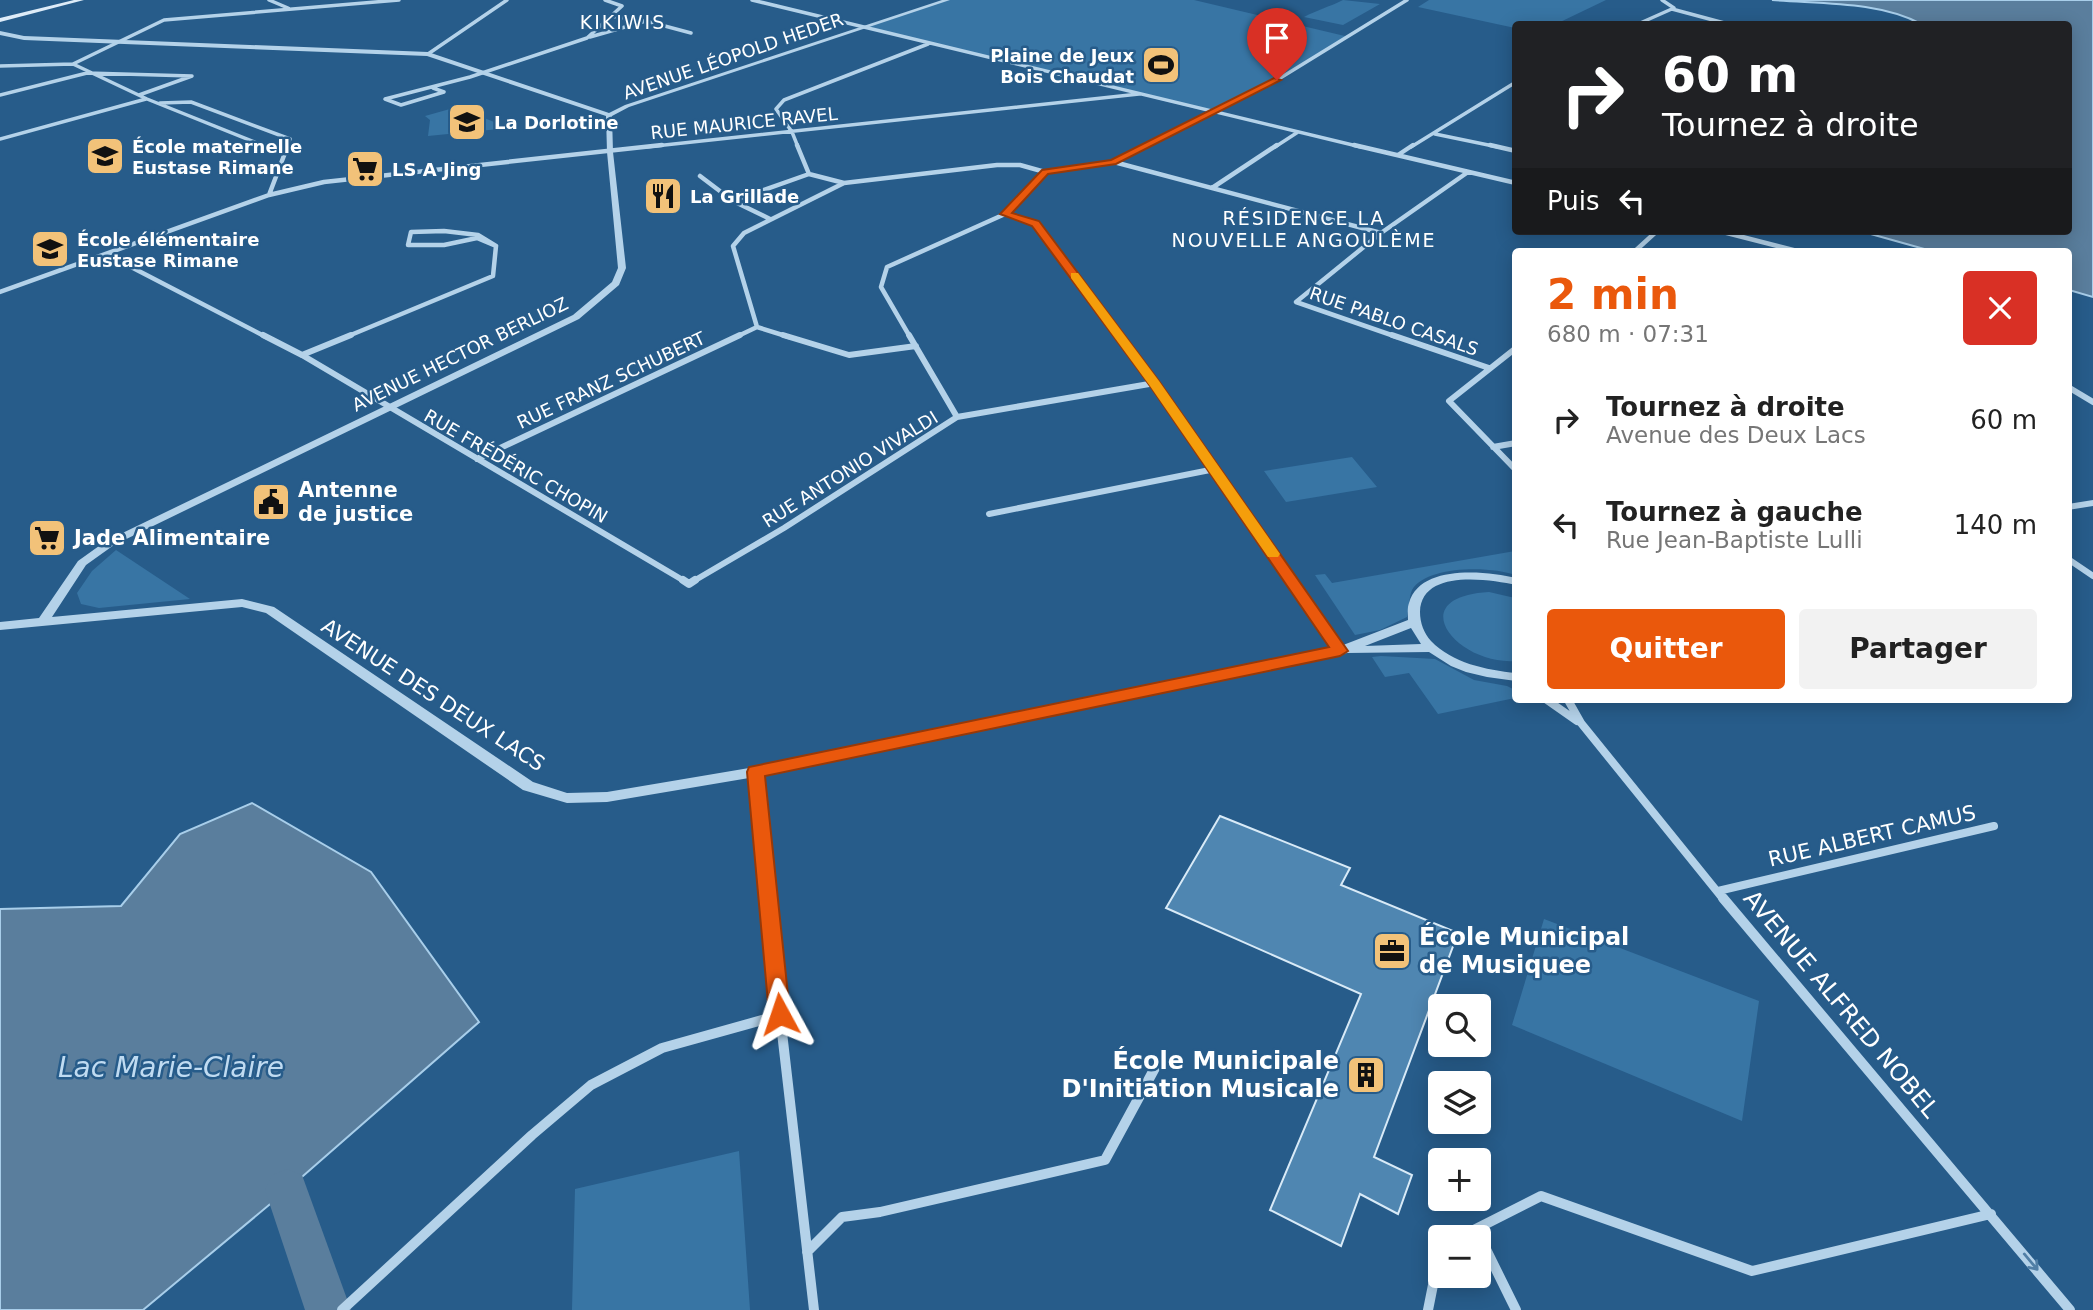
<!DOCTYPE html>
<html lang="fr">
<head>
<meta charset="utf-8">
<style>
  body { margin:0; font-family:"DejaVu Sans",sans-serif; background:#f2f2f2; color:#222; height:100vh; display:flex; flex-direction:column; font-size:26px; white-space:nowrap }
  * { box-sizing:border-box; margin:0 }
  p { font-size:23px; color:#767676 }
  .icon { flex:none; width:38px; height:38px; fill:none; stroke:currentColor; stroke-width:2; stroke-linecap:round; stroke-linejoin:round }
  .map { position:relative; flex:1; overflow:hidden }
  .details { position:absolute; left:1512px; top:248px; width:560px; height:455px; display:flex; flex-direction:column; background:#fff; border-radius:7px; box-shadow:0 4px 18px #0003 }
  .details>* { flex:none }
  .hud { position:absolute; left:1512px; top:21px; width:560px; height:214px; border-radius:7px; box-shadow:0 4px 18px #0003; background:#202124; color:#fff; overflow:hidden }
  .tools { position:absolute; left:1428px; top:994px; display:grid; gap:14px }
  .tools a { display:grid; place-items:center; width:63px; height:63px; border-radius:7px; background:#fff; box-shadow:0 4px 18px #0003; font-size:35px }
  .pin { position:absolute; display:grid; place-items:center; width:60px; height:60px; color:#fff; margin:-72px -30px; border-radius:50% 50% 50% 0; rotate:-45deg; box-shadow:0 0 7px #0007 }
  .pin .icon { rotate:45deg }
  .me { position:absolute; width:77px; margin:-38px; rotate:355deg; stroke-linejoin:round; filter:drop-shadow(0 0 5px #0008) }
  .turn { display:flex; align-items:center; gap:24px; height:147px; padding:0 35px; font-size:32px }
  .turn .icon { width:91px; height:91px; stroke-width:2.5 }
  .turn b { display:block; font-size:49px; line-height:60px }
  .then { display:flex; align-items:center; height:66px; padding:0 35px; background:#0003; gap:14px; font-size:26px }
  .round { display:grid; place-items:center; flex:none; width:74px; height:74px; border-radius:7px; background:#f2f2f2 }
  .summary { display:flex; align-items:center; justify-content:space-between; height:119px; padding:0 35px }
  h1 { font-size:42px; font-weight:800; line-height:52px; color:#ea580c }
  .cta { display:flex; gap:14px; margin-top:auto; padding:14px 35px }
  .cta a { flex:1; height:80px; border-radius:7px; background:#ea580c; color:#fff; font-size:28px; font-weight:800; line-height:80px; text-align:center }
  .cta a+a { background:#f2f2f2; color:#222 }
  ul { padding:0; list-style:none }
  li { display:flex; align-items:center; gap:21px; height:105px; padding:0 35px }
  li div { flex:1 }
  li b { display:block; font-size:26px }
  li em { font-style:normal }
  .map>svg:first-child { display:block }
  .green { fill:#3875a4 }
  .water { fill:#5a7e9d; stroke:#a8ceea; stroke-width:2 }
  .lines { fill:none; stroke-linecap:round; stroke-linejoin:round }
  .canal { fill:#5a7e9d; fill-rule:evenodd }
  .building { fill:#4f86b1; stroke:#d8eaf7; stroke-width:2 }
  .minor-far4 { stroke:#b4d2e9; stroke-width:3.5 }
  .minor-far3 { stroke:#b4d2e9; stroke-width:4.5 }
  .minor-far2 { stroke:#b4d2e9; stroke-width:6 }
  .minor-far1 { stroke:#b4d2e9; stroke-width:8 }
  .minor { stroke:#b4d2e9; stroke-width:10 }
  .tertiary { fill:#b4d2e9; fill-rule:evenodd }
  .secondary { fill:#deecf8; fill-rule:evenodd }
  .oneway { stroke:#517fa6 }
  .route { fill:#ea580c; stroke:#983908; stroke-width:2 }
  .slow { fill:#f59e0b }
  .labels { text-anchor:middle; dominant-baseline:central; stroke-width:5; stroke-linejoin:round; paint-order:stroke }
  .far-poi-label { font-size:18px; font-weight:bold; fill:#fff; stroke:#275c8a; text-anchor:start }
  .far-street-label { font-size:18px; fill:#fff; stroke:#275c8a }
  .far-neighbourhood-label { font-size:19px; letter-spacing:2px; fill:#fff; stroke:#275c8a }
  .poi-label { font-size:21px; font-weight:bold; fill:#fff; stroke:#275c8a; text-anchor:start }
  .street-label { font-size:21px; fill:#fff; stroke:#275c8a }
  .near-poi-label { font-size:24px; font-weight:bold; fill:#fff; stroke:#275c8a; text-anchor:start }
  .near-street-label { font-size:24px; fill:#fff; stroke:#275c8a }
  .near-water-label { font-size:28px; font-style:italic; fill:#c0dbf1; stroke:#275c8a }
</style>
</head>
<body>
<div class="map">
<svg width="2093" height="1310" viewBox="0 0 2093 1310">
  <rect width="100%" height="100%" fill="#275c8a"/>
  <!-- green -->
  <path class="green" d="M947,0H1194L1349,37L1277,80L1213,113L865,26Z
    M1343,0L1380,4L1343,25L1304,17C1317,10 1329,7 1343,0Z
    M1429,0H1606L1556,24H1516L1515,28L1418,7Z
    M457,107L509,128L428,136L430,120L425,116Z
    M1352,457L1377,487L1286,502L1264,471Z
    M116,550L190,599L99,608L81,604L77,593L92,571Z
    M1515,551V575C1492,566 1426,565 1412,590C1409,597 1409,609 1407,617L1380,630L1355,635L1315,575L1325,574L1332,583Z
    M1489,592L1515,598V661C1457,665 1401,597 1489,592Z
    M1381,656L1435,659L1474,680L1507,686L1515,690V698L1438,714L1409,673L1385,677L1372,657Z
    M1544,919L1759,1001L1742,1121L1512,1025Z
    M739,1151L750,1310H572L575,1189Z"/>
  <!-- water -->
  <path class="water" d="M1772,0H2093V297L2069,290L2068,252H1935L1860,231H2068V24H1921C1879,1 1818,4 1772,0Z
    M252,803L371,872L479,1022L287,1190L143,1310H0V909L121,906L180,834Z"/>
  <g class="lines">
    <!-- canal -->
    <path class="canal" d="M287,1169L302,1175L351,1310H305L265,1190L272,1175Z"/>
  </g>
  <!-- building -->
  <path class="building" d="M1220,816L1350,868L1341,885L1458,933L1374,1157L1412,1175L1398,1214L1360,1194L1341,1246L1270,1210L1361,994L1166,908Z"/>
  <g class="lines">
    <!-- minor-far4 -->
    <path class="minor-far4" d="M269,0L288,8
      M752,0L1361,147
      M1672,9L1728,24
      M646,21L691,33
      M1638,24L1674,8L1662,0
      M590,37L646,21L610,16
      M428,54L507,0
      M0,66L73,64
      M433,88L444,92L401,105L385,99L470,77L587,38L622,6L605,0
      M0,95L87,73L192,76L139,95
      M160,103L191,102L290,139L287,147
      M1435,134L1498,147
      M0,139L146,99
      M267,147L147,99L73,64L164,20L399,0
      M646,147L1139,94
      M798,147L792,132L776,109L784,100L928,44
      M1143,147L1277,80L1407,0
      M1275,147L1298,132
      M1411,147L1516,82"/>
    <!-- minor-far3 -->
    <path class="minor-far3" d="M263,145L284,154
      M797,145L809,174L844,183
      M1354,145L1516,183
      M1490,145L1516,151
      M1398,155L1413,145
      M1114,162L1381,233
      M700,176L733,201
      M1212,188L1277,145
      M269,195L324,182L662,145
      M1005,214L1036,223L1121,337
      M770,219L733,201L809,174
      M444,231L478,235L496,246L477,238L444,245H408L411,232Z
      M1719,231L1801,252
      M1634,252L1657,231
      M106,254L266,337
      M0,292L269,195L288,145
      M346,337L493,276L496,246
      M736,337L757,327
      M789,337L757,327L733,246L744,233L844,183L997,165H1020L1045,172
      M910,337L881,287L887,267L1005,214L1045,172L1113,162L1146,145
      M1397,337L1296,302L1381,233L1468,172"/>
    <!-- minor-far2 -->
    <path class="minor-far2" d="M263,335L302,355L686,582
      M783,335L849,355L916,346
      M1119,335L1292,582
      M1392,335L1489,368
      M1516,348L1449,401L1516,470
      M302,355L351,335
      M2068,387L2093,402
      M957,417L1155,383
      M1493,447L1516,443
      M477,459L740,335
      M989,514L1215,469
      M2068,559L2093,576
      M692,582L784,528L957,417L909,335"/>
    <!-- minor-far1 -->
    <path class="minor-far1" d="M683,580L689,584L695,580
      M1291,580L1340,651
      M1547,700L1577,721
      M1568,700L1581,723L1724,900
      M755,772L768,900
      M1718,891L1994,826"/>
    <!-- minor -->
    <path class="minor" d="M1723,898L2070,1310
      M780,1015L814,1310
      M1476,1229L1516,1310
      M1460,1237L1541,1196L1752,1271L1991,1214
      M807,1252L842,1217L880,1212L1105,1160L1156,1066
      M342,1310L532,1135L591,1085L662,1048L780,1015L768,898
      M1428,1310L1440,1250"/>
    <!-- tertiary -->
    <path class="tertiary" d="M942,0H950L629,107L612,116L613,152L626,268L619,285L579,319L114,545L86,565L52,617L242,599L274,607L533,782L567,793L607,792L755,767L1338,647L1408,620C1408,615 1407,608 1409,603C1420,564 1486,571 1516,578V585C1488,579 1421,569 1420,612C1420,623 1424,633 1431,641C1452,663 1486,670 1516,673V681L1487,677L1466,672L1451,666L1429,652L1347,653L755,777L607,802L567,803L523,790L266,613L242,607L0,630V622L39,618L78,561L106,541L573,315L612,282L618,268L607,152L606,116L427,56L24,40L0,35V31L24,36L428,52L609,113L625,105ZM1411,628L1421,644L1365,646Z
      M2093,500V506L2068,510V504Z"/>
    <!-- secondary -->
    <path class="secondary" d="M74,0H84L0,22V18Z"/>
  </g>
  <!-- one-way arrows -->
  <defs><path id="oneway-shaft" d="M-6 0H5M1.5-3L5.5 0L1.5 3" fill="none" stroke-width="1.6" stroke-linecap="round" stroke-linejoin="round" transform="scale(1.75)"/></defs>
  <use class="oneway" href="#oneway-shaft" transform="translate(2031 1262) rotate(50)"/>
  <!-- route -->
  <path class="route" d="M1274,78L1281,80L1116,164L1048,174L1012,213L1039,221L1159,381L1348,651L1340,656L765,776L790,1014L787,1021L780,1024L772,1021L769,1014L747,772L749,767L1329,647L1150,386L1032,226L1000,214L1042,170L1111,160Z"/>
  <!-- slow -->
  <path class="slow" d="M1071,273H1078L1159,381L1280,554L1278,557H1268L1150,386L1071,278Z"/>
  <!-- icons -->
  <defs>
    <symbol id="stadium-square" viewBox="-11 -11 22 22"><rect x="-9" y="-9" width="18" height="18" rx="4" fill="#f2c279" stroke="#275c8a"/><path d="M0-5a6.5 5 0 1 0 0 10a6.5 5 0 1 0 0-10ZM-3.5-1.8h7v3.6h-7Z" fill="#111"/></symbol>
    <symbol id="school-square" viewBox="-11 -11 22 22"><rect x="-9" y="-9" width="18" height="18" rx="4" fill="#f2c279" stroke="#275c8a"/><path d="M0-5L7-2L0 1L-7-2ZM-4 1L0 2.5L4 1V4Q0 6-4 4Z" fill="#111"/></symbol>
    <symbol id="supermarket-square" viewBox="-11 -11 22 22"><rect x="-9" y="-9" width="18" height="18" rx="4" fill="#f2c279" stroke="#275c8a"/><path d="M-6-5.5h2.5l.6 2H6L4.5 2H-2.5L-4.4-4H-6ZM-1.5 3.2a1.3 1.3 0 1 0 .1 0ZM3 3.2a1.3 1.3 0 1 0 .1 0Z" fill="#111"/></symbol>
    <symbol id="restaurant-square" viewBox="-11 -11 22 22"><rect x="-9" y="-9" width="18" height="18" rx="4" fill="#f2c279" stroke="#275c8a"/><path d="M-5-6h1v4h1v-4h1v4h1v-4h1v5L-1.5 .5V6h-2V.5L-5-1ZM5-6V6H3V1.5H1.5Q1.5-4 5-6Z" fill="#111"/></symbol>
    <symbol id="civic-square" viewBox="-11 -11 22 22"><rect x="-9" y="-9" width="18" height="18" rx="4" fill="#f2c279" stroke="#275c8a"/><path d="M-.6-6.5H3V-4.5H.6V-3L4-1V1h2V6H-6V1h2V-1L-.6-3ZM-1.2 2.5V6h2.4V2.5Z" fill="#111"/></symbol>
    <symbol id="office-square" viewBox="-11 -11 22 22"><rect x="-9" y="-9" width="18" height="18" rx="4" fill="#f2c279" stroke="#275c8a"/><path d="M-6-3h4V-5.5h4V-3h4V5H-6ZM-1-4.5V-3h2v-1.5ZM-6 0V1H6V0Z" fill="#111"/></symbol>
    <symbol id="building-square" viewBox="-11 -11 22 22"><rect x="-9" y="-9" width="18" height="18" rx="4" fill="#f2c279" stroke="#275c8a"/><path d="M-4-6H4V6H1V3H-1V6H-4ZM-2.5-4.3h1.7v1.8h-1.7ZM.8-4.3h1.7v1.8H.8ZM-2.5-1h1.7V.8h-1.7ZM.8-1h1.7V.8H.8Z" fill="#111"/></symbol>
  </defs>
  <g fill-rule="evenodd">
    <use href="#stadium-square" x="1139" y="43" width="44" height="44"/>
    <use href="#school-square" x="445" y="100" width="44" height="44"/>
    <use href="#school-square" x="83" y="134" width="44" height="44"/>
    <use href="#supermarket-square" x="343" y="147" width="44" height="44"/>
    <use href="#restaurant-square" x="641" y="174" width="44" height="44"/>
    <use href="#school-square" x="28" y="227" width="44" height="44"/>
    <use href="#civic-square" x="249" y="480" width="44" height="44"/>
    <use href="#supermarket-square" x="25" y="516" width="44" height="44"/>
    <use href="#office-square" x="1370" y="929" width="44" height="44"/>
    <use href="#building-square" x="1344" y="1053" width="44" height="44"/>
  </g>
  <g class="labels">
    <!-- far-poi labels -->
    <g class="far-poi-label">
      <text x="1134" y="55" text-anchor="end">Plaine de Jeux<tspan x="1134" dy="21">Bois Chaudat</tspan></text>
      <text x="494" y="122">La Dorlotine</text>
      <text x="132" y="146">École maternelle<tspan x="132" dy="21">Eustase Rimane</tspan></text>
      <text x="392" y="169">LS A Jing</text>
      <text x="690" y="196">La Grillade</text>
      <text x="77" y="239">École élémentaire<tspan x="77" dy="21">Eustase Rimane</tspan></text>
    </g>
    <!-- far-street labels -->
    <g class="far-street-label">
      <text transform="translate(733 56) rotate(-19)">AVENUE LÉOPOLD HEDER</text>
      <text transform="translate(744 123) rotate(-6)">RUE MAURICE RAVEL</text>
      <text transform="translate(1394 321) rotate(19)">RUE PABLO CASALS</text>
      <text transform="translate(460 354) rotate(-26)">AVENUE HECTOR BERLIOZ</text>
      <text transform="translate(611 380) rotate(-25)">RUE FRANZ SCHUBERT</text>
      <text transform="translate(516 466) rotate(30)">RUE FRÉDÉRIC CHOPIN</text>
      <text transform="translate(850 469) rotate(-32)">RUE ANTONIO VIVALDI</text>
    </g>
    <!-- far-neighbourhood labels -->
    <g class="far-neighbourhood-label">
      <text x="623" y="22">KIKIWIS</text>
      <text x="1304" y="218">RÉSIDENCE LA<tspan x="1304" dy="22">NOUVELLE ANGOULÈME</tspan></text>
    </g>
    <!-- poi labels -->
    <g class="poi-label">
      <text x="298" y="490">Antenne<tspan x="298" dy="24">de justice</tspan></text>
      <text x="74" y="538">Jade Alimentaire</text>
    </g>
    <!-- street labels -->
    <g class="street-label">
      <text transform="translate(433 695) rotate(33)">AVENUE DES DEUX LACS</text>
      <text transform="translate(1872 836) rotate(-13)">RUE ALBERT CAMUS</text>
    </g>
    <!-- near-poi labels -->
    <g class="near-poi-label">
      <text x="1419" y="937">École Municipal<tspan x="1419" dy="28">de Musiquee</tspan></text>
      <text x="1339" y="1061" text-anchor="end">École Municipale<tspan x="1339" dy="28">D'Initiation Musicale</tspan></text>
    </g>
    <!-- near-street labels -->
    <g class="near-street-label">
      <text transform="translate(1841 1004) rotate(50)">AVENUE ALFRED NOBEL</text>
    </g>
    <!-- near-water labels -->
    <g class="near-water-label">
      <text x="171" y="1067">Lac Marie-Claire</text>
    </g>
  </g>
</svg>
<div class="tools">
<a><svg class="icon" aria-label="search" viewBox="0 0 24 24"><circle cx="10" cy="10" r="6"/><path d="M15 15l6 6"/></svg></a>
<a><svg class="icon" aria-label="layers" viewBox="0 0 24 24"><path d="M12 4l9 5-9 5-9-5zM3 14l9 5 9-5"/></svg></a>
<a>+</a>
<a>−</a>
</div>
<div class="pin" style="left:1277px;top:80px;background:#d93025"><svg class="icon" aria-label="arrive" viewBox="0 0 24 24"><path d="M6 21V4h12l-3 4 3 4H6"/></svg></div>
<svg class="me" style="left:780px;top:1014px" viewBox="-20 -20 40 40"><path d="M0-17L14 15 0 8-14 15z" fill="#ea580c" stroke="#fff" stroke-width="4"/></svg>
<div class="hud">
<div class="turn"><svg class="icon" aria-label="right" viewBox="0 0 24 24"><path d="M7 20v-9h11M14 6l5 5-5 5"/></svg><div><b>60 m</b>Tournez à droite</div></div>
<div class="then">Puis<svg class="icon" aria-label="left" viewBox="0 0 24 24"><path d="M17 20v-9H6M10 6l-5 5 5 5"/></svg></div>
</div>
<section class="details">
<div class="summary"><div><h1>2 min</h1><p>680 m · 07:31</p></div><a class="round" style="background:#d93025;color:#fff"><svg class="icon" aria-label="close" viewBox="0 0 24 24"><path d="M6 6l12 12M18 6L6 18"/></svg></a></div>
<ul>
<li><svg class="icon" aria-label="right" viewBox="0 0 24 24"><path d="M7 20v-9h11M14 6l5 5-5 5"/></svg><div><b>Tournez à droite</b><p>Avenue des Deux Lacs</p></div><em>60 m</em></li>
<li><svg class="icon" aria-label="left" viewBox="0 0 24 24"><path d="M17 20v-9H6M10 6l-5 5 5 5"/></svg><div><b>Tournez à gauche</b><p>Rue Jean-Baptiste Lulli</p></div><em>140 m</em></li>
</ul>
<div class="cta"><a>Quitter</a><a>Partager</a></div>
</section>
</div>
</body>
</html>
